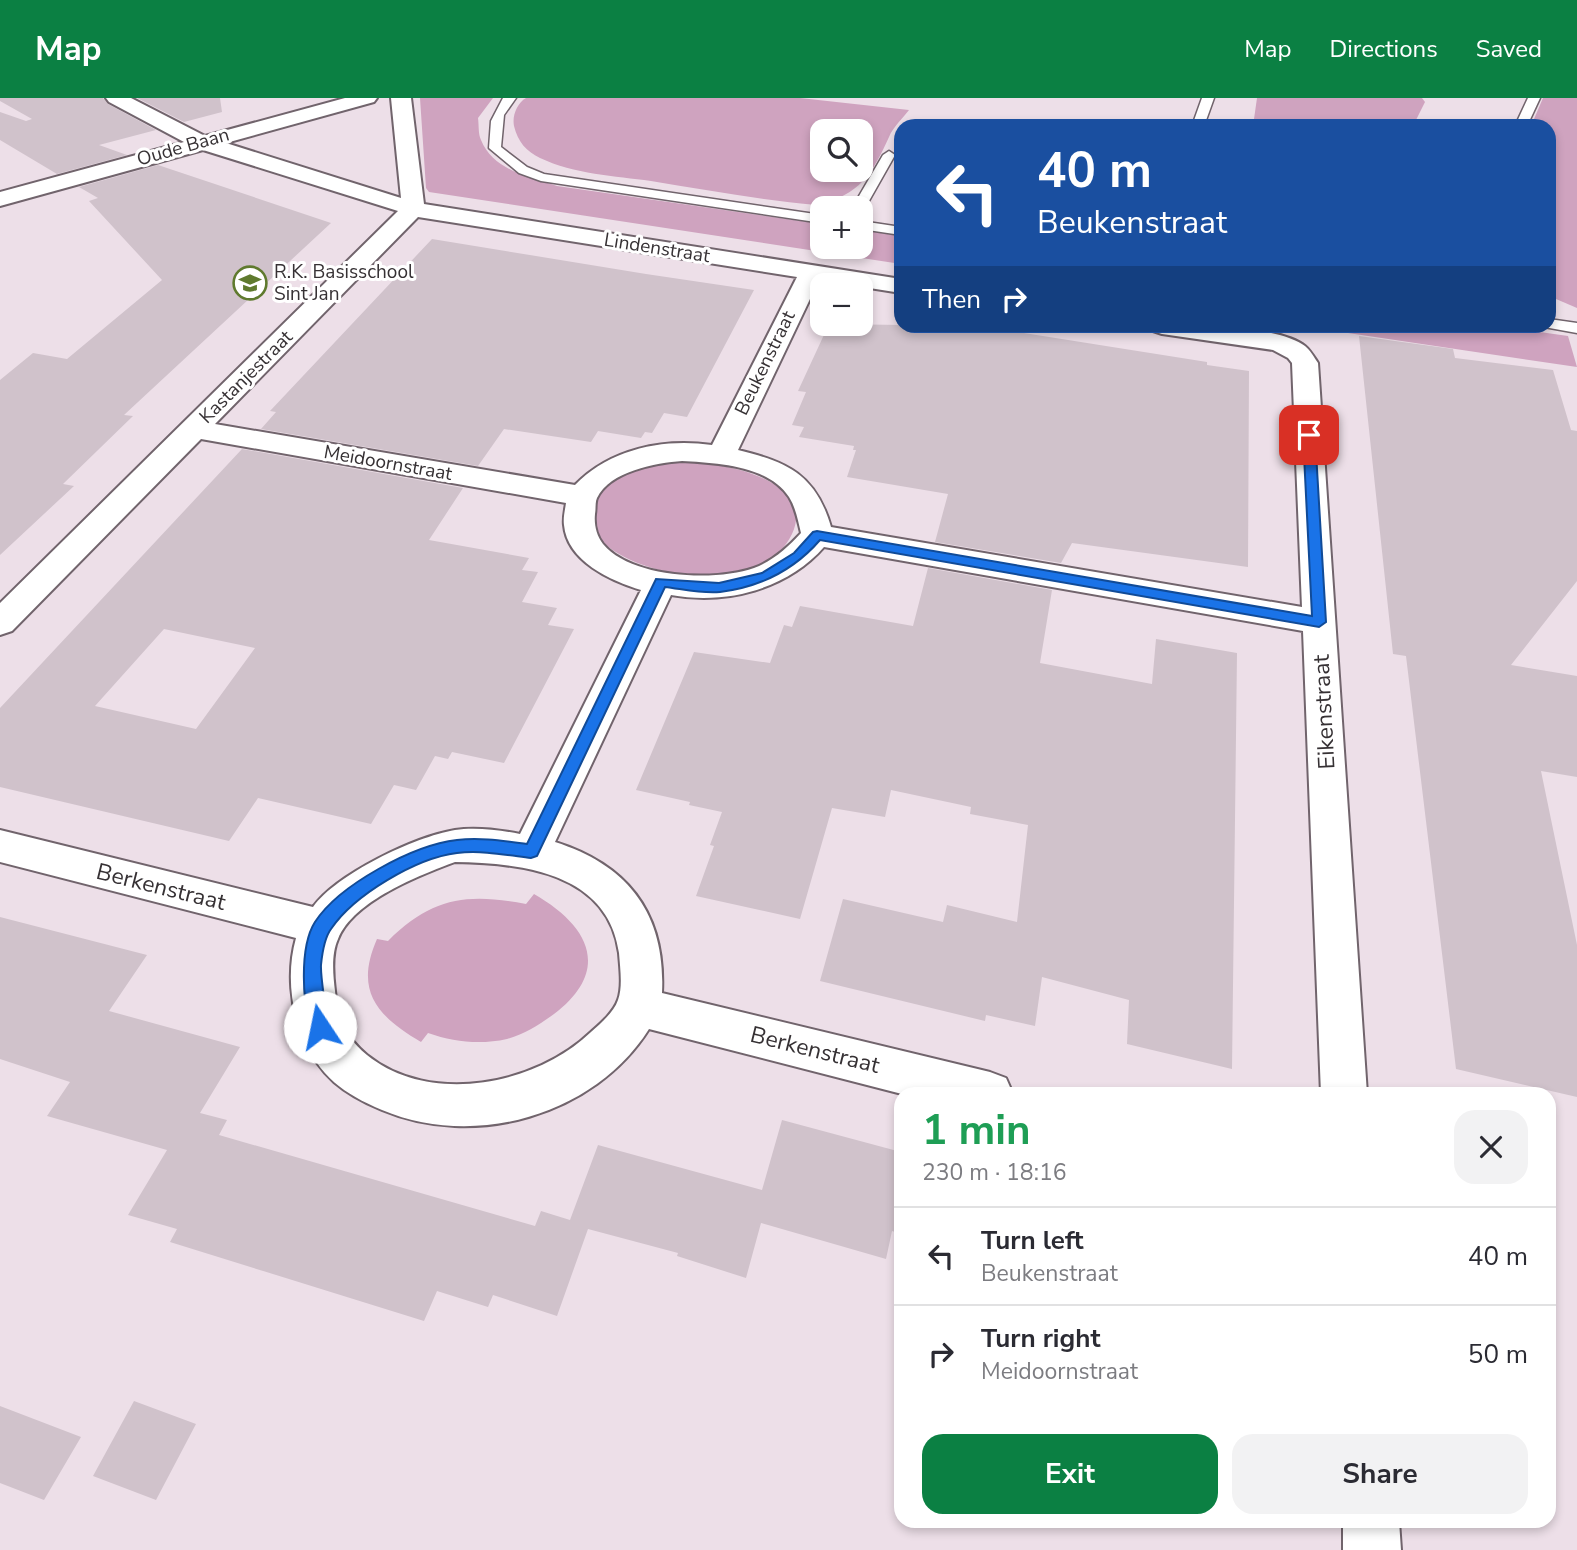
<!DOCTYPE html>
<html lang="en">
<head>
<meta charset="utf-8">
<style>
  body { margin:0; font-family:"Nunito Sans",sans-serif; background:#f2f2f3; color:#2b2b33; height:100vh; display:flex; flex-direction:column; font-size:26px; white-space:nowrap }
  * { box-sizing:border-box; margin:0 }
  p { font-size:23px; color:#7c7c81 }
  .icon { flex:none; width:38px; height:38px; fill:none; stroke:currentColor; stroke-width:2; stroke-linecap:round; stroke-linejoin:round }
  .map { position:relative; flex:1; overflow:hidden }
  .panel { position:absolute; left:894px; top:989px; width:662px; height:441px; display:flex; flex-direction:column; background:#fff; border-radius:21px; box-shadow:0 4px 10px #0003 }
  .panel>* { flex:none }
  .top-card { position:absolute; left:894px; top:21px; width:662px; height:214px; border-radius:21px; box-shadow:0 4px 10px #0003; background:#1a4fa0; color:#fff; overflow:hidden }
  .tools { position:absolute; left:810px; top:21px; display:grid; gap:14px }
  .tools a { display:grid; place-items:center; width:63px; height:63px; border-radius:14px; background:#fff; box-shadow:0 4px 10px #0003; font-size:35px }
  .pin { position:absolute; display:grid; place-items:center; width:60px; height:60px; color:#fff; margin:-30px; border-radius:14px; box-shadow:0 4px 10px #0006 }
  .me { position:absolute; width:77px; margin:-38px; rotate:349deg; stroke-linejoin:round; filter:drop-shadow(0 0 5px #0008) }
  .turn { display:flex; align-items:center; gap:24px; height:147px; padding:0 28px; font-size:32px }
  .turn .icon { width:91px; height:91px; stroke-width:2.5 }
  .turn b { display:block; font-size:49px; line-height:60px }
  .then { display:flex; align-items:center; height:66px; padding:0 28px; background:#0003; gap:14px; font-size:26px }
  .round { display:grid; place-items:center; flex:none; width:74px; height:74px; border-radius:21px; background:#f2f2f3 }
  .headline { display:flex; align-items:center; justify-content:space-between; height:119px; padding:0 28px }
  h1 { font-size:42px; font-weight:700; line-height:52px; color:#1e9e55 }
  .action { display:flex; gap:14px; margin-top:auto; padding:14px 28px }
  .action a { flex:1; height:80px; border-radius:21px; background:#0b8043; color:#fff; font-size:28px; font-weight:700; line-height:80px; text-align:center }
  .action a+a { background:#f2f2f3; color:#2b2b33 }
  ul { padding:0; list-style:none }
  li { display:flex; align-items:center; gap:21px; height:98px; padding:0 28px; border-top:2px solid #e1e1e2 }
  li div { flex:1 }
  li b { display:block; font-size:26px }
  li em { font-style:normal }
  header { display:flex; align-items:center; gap:42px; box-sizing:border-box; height:98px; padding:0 35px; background:#0b8043; color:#fff }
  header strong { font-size:33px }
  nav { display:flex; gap:38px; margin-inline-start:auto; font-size:24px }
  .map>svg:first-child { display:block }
  .green { fill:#cfa3bf; fill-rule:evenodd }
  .building { fill:#d0c2cb; fill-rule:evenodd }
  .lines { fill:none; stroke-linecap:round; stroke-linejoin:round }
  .lane-casing { stroke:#71646c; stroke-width:3 }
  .street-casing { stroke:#71646c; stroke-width:4 }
  .lane { fill:#fff; fill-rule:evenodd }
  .street { fill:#fff; fill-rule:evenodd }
  .route { fill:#1a73e8; stroke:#114b97; stroke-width:2 }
  .labels { text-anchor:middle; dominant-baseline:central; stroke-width:6; stroke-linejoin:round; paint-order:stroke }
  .far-street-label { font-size:19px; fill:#363134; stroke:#fff }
  .far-poi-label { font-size:19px; fill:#363134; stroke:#fff; text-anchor:start }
  .street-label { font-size:23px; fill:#363134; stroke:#fff }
</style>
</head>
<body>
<header>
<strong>Map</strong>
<nav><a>Map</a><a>Directions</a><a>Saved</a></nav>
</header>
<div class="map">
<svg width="1577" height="1452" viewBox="0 0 1577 1452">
  <rect width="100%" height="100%" fill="#eddfe8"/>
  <!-- green -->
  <path class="green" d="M420,0H493L478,20C479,26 478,36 481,42C493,72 529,79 557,88L822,126V149H861V132L901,138V166L429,94L426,90Z
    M526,0H800L909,12C903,20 893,29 889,39C872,76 860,97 817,107C761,102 706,92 651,83C615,78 574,76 540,60C526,53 518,44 514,28C512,18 517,5 526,0ZM822,33H861V72H822Z
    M1257,0H1422L1425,4L1413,28H1253Z
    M1543,0H1577V210L1549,198V28H1531Z
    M1301,228H1497L1568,238L1577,269Z
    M675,364C709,362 819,378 792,436C764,496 646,483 605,446C597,440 595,432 594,423C589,380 643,369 675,364Z
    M534,796C588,827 613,871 554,916C539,927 525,936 507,941C480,947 454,944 428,935L421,944C377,918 354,893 377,841L388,843C432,799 467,795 526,806Z"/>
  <!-- building -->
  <path class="building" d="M0,0H103L108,6L156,32L99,47L127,57L57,76L0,42V14L26,23L32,21L0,3Z
    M137,0H220L222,14L184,24Z
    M158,67L331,125L124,317L133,318L63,386L74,388L0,457V282L33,255L67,261L162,182L89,103L98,100L79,89Z
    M432,141L646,176L754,192L687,319L664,315L652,335L645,334L641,340L598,333L591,344L504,331L478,368L261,331L276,314L270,313Z
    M829,226L979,228L1207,264V267L1249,273L1248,469L1072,445L1061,465L935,444L948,396L847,379L856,352H853L854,348L799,339L804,329L792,327L806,294L798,293Z
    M1359,238L1453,251L1455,260L1553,272L1571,332L1577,333V483L1511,567L1577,578V679L1541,673L1577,847V999L1456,971L1406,558L1393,556Z
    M242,351L463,390L429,442L529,460L522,472L538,474L522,504L557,510L548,527L574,531L504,665L452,654L448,661L435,658L416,692L394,687L371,726L258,700L229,743L0,689V610ZM164,531L255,550L196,631L95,608Z
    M928,470L1052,492L1040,565L1152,586L1156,541L1237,555L1232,971L1127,946L1129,902L1042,879L1035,928L986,917L985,923L820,883L843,801L943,824L947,807L1017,824L1028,727L970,716L971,709L891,692L885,719L832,710L800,821L696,798L714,748L710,747L722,714L689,707L690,704L636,692L694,554L770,565L784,527L792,529L800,508L913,528Z
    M0,819L147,857L109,913L240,949L200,1015L227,1022L219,1037L535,1128L541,1113L570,1122L598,1047L762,1092L782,1022L901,1054V1136L892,1133L886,1161L761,1125L746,1180L677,1158L678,1155L588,1131L557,1218L493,1197L488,1209L437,1193L424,1223L170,1144L177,1131L128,1117L167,1052L47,1018L70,984L0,961Z
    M134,1303L196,1326L156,1402L93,1378Z
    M0,1308L81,1339L44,1402L0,1385Z"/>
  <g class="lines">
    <defs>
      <path id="lane" d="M503,0H516L504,17L501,49L527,69L544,76L822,117V125L541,83L519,75L489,50L491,23Z
        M1202,0H1214L1204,28H1192Z
        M1528,0H1540L1527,28H1515Z
        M889,53L895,57L865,110L861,113V110H852L883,57Z
        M861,123L901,129V137L861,131Z
        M1549,221L1577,225V235L1544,229L1549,228Z"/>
      <path id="street" d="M106,0H131L205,38L345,0H377L374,4L226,45L401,100L391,0H411L424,106L901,181V195L819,182L738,352C788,364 816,377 831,429L1302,509L1292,265L1288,260L1273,252L1162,236L1153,233L1149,228C1183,225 1278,227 1305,248C1310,252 1314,259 1318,265L1367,996H1321L1303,533L824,449C787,491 727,507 671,497L555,744C628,767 666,816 662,895L990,974L1006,980L1013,996H902L649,931C594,1018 474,1051 382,1012C344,996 319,978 303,939C290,909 287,872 296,840L0,764V732L313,809C337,776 414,739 455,732C475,729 500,732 520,736L641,492C611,483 567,463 564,427C563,420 565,412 566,405L201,341L12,533L0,537V505L398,113L203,52L0,108V94L184,44L109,4ZM418,119L797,179L712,347C663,340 610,351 575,387L215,326ZM682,363C716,365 768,367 789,399C796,410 798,423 801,435C788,449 773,463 754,470C715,484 631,480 603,446C596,437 594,426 595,416C596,411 595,404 597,400C610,373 656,365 682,363ZM455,764C520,765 608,774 619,855C620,869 623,889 618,902C614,914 600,926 591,934C536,987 430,1008 367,957C346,940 337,920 335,893C333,877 331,856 338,841C353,803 420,777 455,764Z
        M1343,1423H1399L1401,1452H1343Z"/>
    </defs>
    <!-- lane casing -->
    <use href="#lane" class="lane-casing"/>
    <!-- street casing -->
    <use href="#street" class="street-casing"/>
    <!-- lane -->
    <use href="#lane" class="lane"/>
    <!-- street -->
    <use href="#street" class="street"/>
  </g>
  <!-- route -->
  <path class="route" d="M1309,333L1315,337L1326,524L1319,529L820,442C794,472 760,489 720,494C703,496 682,491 665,489L537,758L531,760C507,757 481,752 457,755C416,760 354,797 331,831C325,839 322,857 321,867C320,883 330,927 326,935L320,938L313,935C302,909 299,849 315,824C339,787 413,747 457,742C480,739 504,743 527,746L656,481L719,485L762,475L794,455L813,434L817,433L1312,518L1303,337Z"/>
  <!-- icons -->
  <defs>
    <symbol id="school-ring" viewBox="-11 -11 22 22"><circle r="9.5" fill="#fff" stroke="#5f7a2e" stroke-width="1.5"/><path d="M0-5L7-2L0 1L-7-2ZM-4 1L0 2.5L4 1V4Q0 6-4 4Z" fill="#5f7a2e"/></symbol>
  </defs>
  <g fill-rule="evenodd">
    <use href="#school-ring" x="231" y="166" width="38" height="38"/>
  </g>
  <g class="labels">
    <!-- far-street labels -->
    <g class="far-street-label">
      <text transform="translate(183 49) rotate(-16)">Oude Baan</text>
      <text transform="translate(657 150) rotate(9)">Lindenstraat</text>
      <text transform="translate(765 265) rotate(-64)">Beukenstraat</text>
      <text transform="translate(246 279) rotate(-45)">Kastanjestraat</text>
      <text transform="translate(388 365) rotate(10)">Meidoornstraat</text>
    </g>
    <!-- far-poi labels -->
    <g class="far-poi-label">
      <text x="274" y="174">R.K. Basisschool<tspan x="274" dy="22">Sint Jan</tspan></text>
    </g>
    <!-- street labels -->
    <g class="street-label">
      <text transform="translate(1324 614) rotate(-93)">Eikenstraat</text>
      <text transform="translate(161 789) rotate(14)">Berkenstraat</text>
      <text transform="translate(815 952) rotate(14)">Berkenstraat</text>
    </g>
  </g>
</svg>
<div class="tools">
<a><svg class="icon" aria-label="search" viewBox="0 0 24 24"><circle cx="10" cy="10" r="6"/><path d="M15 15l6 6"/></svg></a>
<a>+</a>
<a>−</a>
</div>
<div class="pin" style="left:1309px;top:337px;background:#d93025"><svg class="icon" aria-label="arrive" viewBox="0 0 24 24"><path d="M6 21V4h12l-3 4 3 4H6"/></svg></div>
<svg class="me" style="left:320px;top:929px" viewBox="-20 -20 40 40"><circle r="19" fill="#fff"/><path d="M0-13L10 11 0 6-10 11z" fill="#1a73e8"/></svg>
<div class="top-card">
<div class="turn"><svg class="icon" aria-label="left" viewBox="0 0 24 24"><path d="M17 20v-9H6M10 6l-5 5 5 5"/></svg><div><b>40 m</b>Beukenstraat</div></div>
<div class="then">Then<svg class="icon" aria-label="right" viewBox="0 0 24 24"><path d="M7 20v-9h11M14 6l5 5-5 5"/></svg></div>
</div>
<section class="panel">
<div class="headline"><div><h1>1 min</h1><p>230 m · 18:16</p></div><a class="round"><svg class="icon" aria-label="close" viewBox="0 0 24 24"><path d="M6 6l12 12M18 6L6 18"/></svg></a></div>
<ul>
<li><svg class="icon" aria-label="left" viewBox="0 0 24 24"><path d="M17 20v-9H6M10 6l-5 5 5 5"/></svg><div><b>Turn left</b><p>Beukenstraat</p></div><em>40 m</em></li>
<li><svg class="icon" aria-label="right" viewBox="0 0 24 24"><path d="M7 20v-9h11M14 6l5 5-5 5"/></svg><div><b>Turn right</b><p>Meidoornstraat</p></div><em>50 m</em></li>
</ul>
<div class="action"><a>Exit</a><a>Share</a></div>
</section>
</div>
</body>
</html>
